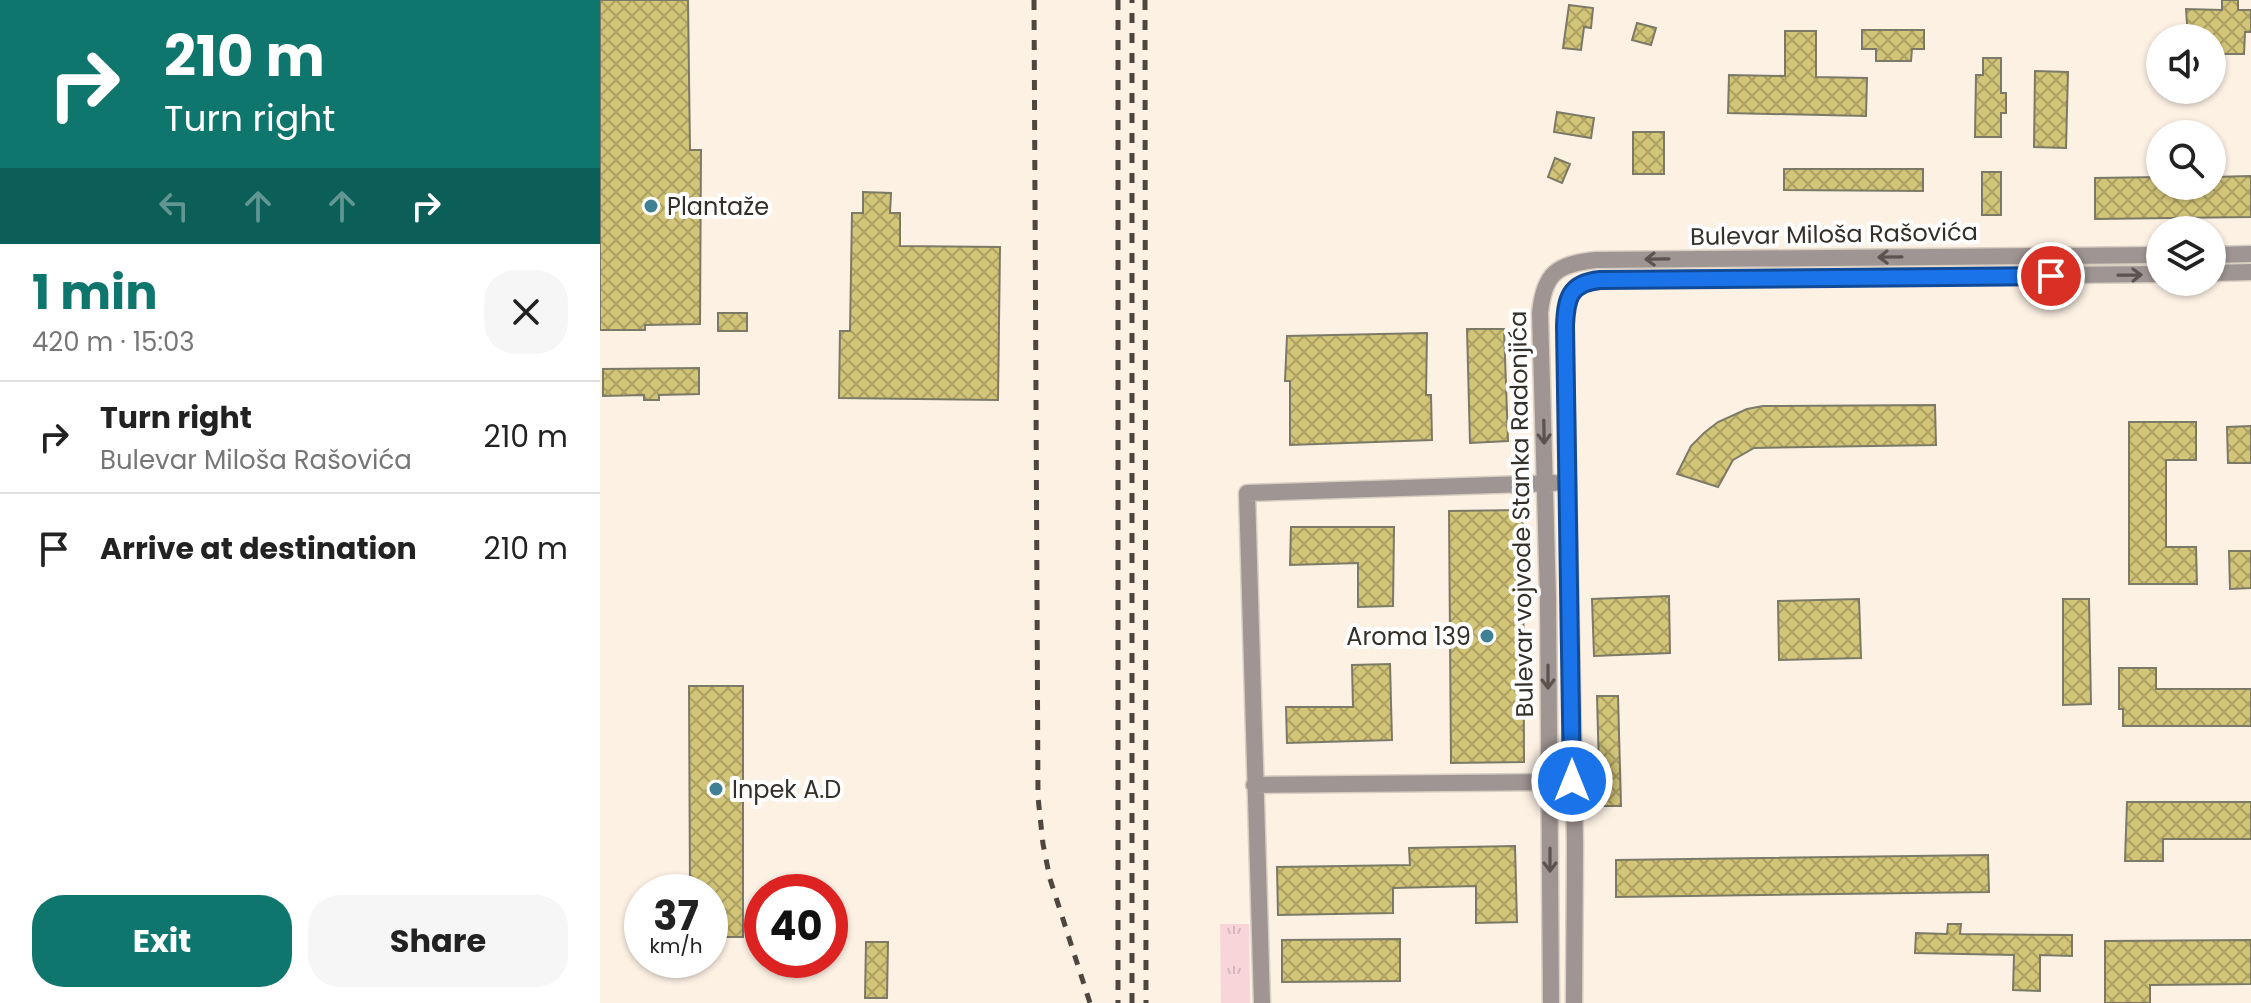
<!DOCTYPE html>
<html lang="en">
<head>
<meta charset="utf-8">
<style>
  body { margin:0; font-family:Poppins,sans-serif; background:#f6f6f6; color:#222; height:100vh; display:flex; flex-direction:column; font-size:30px; white-space:nowrap }
  * { box-sizing:border-box; margin:0 }
  p { font-size:26px; color:#767676 }
  .icon { flex:none; width:44px; height:44px; fill:none; stroke:currentColor; stroke-width:2; stroke-linecap:round; stroke-linejoin:round }
  .map { position:relative; flex:1; overflow:hidden }
  .panel { display:flex; flex-direction:column; background:#fff; width:600px }
  .panel>* { flex:none }
  .banner { background:#0f766e; color:#fff; overflow:hidden }
  .fabs { position:absolute; left:1546px; top:24px; display:grid; gap:16px }
  .fabs a { display:grid; place-items:center; width:80px; height:80px; border-radius:50%; background:#fff; box-shadow:0 2px 6px #0004; font-size:40px }
  .speed { position:absolute; left:24px; top:874px; display:flex; gap:16px; font-size:40px; font-weight:700; text-align:center }
  .speed>* { display:grid; place-content:center; width:104px; height:104px; border-radius:50%; background:#fff; box-shadow:0 2px 6px #0004; line-height:1 }
  .speed small { font-size:20px; font-weight:400 }
  .speed .limit { border:12px solid #d22; background:#fff; color:#111 }
  .pin { position:absolute; display:grid; place-items:center; width:68px; height:68px; color:#fff; margin:-34px; border:4px solid #fff; border-radius:50%; box-shadow:0 2px 8px #0007 }
  .me { position:absolute; width:88px; margin:-44px; rotate:0deg; stroke-linejoin:round; filter:drop-shadow(0 0 6px #0008) }
  .turn { display:flex; align-items:center; gap:28px; height:168px; padding:0 32px; font-size:36px }
  .turn .icon { width:104px; height:104px; stroke-width:2.5 }
  .turn b { display:block; font-size:56px; line-height:68px }
  .lanes { display:flex; align-items:center; height:76px; padding:0 32px; background:#0003; justify-content:center; gap:40px; direction:ltr }
  .lanes .off { opacity:.35 }
  .round { display:grid; place-items:center; flex:none; width:84px; height:84px; border-radius:32px; background:#f6f6f6 }
  .head { display:flex; align-items:center; justify-content:space-between; height:136px; padding:0 32px }
  h1 { font-size:48px; font-weight:700; line-height:60px; color:#0f766e }
  .cta { display:flex; gap:16px; margin-top:auto; padding:16px 32px }
  .cta a { flex:1; height:92px; border-radius:32px; background:#0f766e; color:#fff; font-size:32px; font-weight:700; line-height:92px; text-align:center }
  .cta a+a { background:#f6f6f6; color:#222 }
  ul { padding:0; list-style:none }
  li { display:flex; align-items:center; gap:24px; height:112px; padding:0 32px; border-top:2px solid #e0e0e0 }
  li div { flex:1 }
  li b { display:block; font-size:30px }
  li em { font-style:normal }
  main { display:flex; flex:1; min-height:0 }
  .map>svg:first-child { display:block }
  .park { fill:url(#park-tufts) }
  .building { fill:url(#building-cross-hatch); stroke:#7c7967; stroke-width:2 }
  .lines { fill:none; stroke-linecap:round; stroke-linejoin:round }
  .minor-casing { stroke:#d9cec2; stroke-width:19 }
  .minor { stroke:#9f9693; stroke-width:16 }
  .rail { stroke:#4e4740; stroke-width:5; stroke-dasharray:10 10; stroke-linecap:butt }
  .oneway { stroke:#5a534e }
  .route-casing { stroke:#114b97; stroke-width:20 }
  .route { stroke:#1a73e8; stroke-width:14 }
  .poi-dot { fill:#3f8093; stroke:#fff; stroke-width:3 }
  .labels { text-anchor:middle; dominant-baseline:central; stroke-width:8; stroke-linejoin:round; paint-order:stroke }
  .poi-label { font-size:24px; fill:#352f29; stroke:#fff; text-anchor:start }
  .street-label { font-size:24px; fill:#352f29; stroke:#fff }
</style>
</head>
<body>
<main>
<section class="panel">
<div class="banner">
<div class="turn"><svg class="icon" aria-label="right" viewBox="0 0 24 24"><path d="M7 20v-9h11M14 6l5 5-5 5"/></svg><div><b>210 m</b>Turn right</div></div>
<div class="lanes"><svg class="icon off" aria-label="left" viewBox="0 0 24 24"><path d="M17 20v-9H6M10 6l-5 5 5 5"/></svg><svg class="icon off" aria-label="ahead" viewBox="0 0 24 24"><path d="M12 20V5M6 11l6-6 6 6"/></svg><svg class="icon off" aria-label="ahead" viewBox="0 0 24 24"><path d="M12 20V5M6 11l6-6 6 6"/></svg><svg class="icon" aria-label="right" viewBox="0 0 24 24"><path d="M7 20v-9h11M14 6l5 5-5 5"/></svg></div>
</div>
<div class="head"><div><h1>1 min</h1><p>420 m · 15:03</p></div><a class="round"><svg class="icon" aria-label="close" viewBox="0 0 24 24"><path d="M6 6l12 12M18 6L6 18"/></svg></a></div>
<ul>
<li><svg class="icon" aria-label="right" viewBox="0 0 24 24"><path d="M7 20v-9h11M14 6l5 5-5 5"/></svg><div><b>Turn right</b><p>Bulevar Miloša Rašovića</p></div><em>210 m</em></li>
<li><svg class="icon" aria-label="arrive" viewBox="0 0 24 24"><path d="M6 21V4h12l-3 4 3 4H6"/></svg><div><b>Arrive at destination</b></div><em>210 m</em></li>
</ul>
<div class="cta"><a>Exit</a><a>Share</a></div>
</section>
<div class="map">
<svg width="1651" height="1003" viewBox="0 0 1651 1003">
  <defs>
    <pattern id="park-tufts" width="24" height="20" patternUnits="userSpaceOnUse" patternTransform="scale(2)"><rect width="24" height="20" fill="#f7d5d9"/><path d="M3 7l-1-3M5 7V3M7 7l1-3M15 17l-1-3M17 17v-4M19 17l1-3" fill="none" stroke="#d4b7ba"/></pattern>
    <pattern id="building-cross-hatch" width="8" height="8" patternUnits="userSpaceOnUse" patternTransform="scale(2)"><rect width="8" height="8" fill="#d3c578"/><path d="M0 0l8 8M0 8l8-8" fill="none" stroke="#aca062"/></pattern>
  </defs>
  <rect width="100%" height="100%" fill="#fdf1e4"/>
  <!-- park -->
  <path class="park" d="M620,924H649L650,1003H621Z"/>
  <!-- building -->
  <path class="building" d="M0,0H88L90,150H101L100,324L45,325V330H0Z
    M1622,0H1638V10H1651V32H1645L1644,54H1618V47H1612V38H1588L1586,9L1622,10Z
    M969,5L993,8L991,28L984,27L981,50L963,48Z
    M1037,23L1056,28L1051,45L1032,40Z
    M1262,30H1324V49H1312L1311,61H1276V49H1262Z
    M1185,31H1216V77L1267,78L1266,116L1128,113L1129,75L1185,76Z
    M1383,58H1401V93H1406V113H1401V137H1375L1376,75H1383Z
    M1435,71L1468,72L1466,148L1434,147Z
    M957,112L994,118L991,138L954,132Z
    M1033,132H1064V174H1033Z
    M955,158L970,164L962,183L948,177Z
    M1184,169H1323V191L1184,190Z
    M1382,172H1401V215H1382Z
    M1651,176V217L1495,219V178L1560,177V186H1612V177Z
    M263,192L291,193L290,213H300V246L400,247L398,400L239,398L240,331H250L252,213H263Z
    M118,313H147V331H118Z
    M867,329H904L908,441L870,443Z
    M827,333L826,395H831L832,440L690,445V381H685L687,336Z
    M99,368V394L59,395V400H44V395L3,396V369Z
    M1335,405L1336,445L1154,448L1133,460L1118,487L1077,474L1091,446L1104,433L1118,422L1147,409L1163,406Z
    M1529,422H1596V460H1566V547H1596L1597,584H1529Z
    M1651,426V463H1628L1627,427Z
    M923,510L924,762L851,763L849,511Z
    M691,527H794L793,606L758,607V563L690,565Z
    M1629,551H1651V588L1630,589Z
    M1069,596L1070,653L994,656L992,599Z
    M1259,599L1261,658L1179,660L1178,601Z
    M1463,599H1489L1491,704L1463,705Z
    M790,664L792,740L687,743L686,707H753L752,665Z
    M1519,668H1556V689H1651V726H1523V709H1519Z
    M89,686H143V937H110V892H90Z
    M997,696H1018L1021,806H1000Z
    M1527,802H1651V839H1563V861H1525Z
    M915,846L917,922L876,923V886L793,888V913L678,915L677,867L810,865L809,848Z
    M1388,855L1389,892L1016,897V860Z
    M1348,924H1361L1360,934L1472,935V956L1440,955V991L1413,990L1414,955L1315,953L1316,933L1347,934Z
    M800,939V981L682,982V940Z
    M1651,940V984L1550,985V1003H1505V941Z
    M266,942H288L287,998H265Z"/>
  <g class="lines">
    <defs>
      <path id="minor" d="M1612,255L1651,254
        M1612,273L1651,272
        M654,785L958,782
        M662,1003L647,493L954,483
        M951,1003L948,599L940,313C944,273 957,264 996,260L1560,255
        M974,1003L975,844L965,326C966,299 969,283 1000,280L1560,274"/>
    </defs>
    <!-- minor casing -->
    <use href="#minor" class="minor-casing"/>
    <!-- minor -->
    <use href="#minor" class="minor"/>
    <!-- rail -->
    <path class="rail" d="M434,0L438,797L443,844L450,879L490,1003
      M518,0V1003
      M545,0L546,1003
      M532,1003V0"/>
  </g>
  <!-- one-way arrows -->
  <defs><path id="oneway-shaft" d="M-6 0H5M1.5-3L5.5 0L1.5 3" fill="none" stroke-width="1.6" stroke-linecap="round" stroke-linejoin="round" transform="scale(2)"/></defs>
  <g class="oneway">
    <use href="#oneway-shaft" transform="translate(1290 257) rotate(179)"/>
    <use href="#oneway-shaft" transform="translate(1057 259) rotate(179)"/>
    <use href="#oneway-shaft" transform="translate(1530 275) rotate(-1)"/>
    <use href="#oneway-shaft" transform="translate(944 432) rotate(89)"/>
    <use href="#oneway-shaft" transform="translate(948 677) rotate(90)"/>
    <use href="#oneway-shaft" transform="translate(950 860) rotate(90)"/>
  </g>
  <g class="lines">
    <defs>
      <path id="route" d="M972,781L965,326C966,299 969,283 1000,280L1451,276"/>
    </defs>
    <!-- route casing -->
    <use href="#route" class="route-casing"/>
    <!-- route -->
    <use href="#route" class="route"/>
  </g>
  <!-- markers -->
  <g class="poi-dot">
    <circle cx="51" cy="206" r="8"/>
    <circle cx="887" cy="636" r="8"/>
    <circle cx="116" cy="789" r="8"/>
  </g>
  <g class="labels">
    <!-- poi labels -->
    <g class="poi-label">
      <text x="67" y="206">Plantaže</text>
      <text x="871" y="636" text-anchor="end">Aroma 139</text>
      <text x="132" y="789">Inpek A.D</text>
    </g>
    <!-- street labels -->
    <g class="street-label">
      <text transform="translate(1234 234) rotate(-1)">Bulevar Miloša Rašovića</text>
      <text transform="translate(921 514) rotate(-91)">Bulevar vojvode Stanka Radonjića</text>
    </g>
  </g>
</svg>
<div class="fabs">
<a><svg class="icon" aria-label="sound" viewBox="0 0 24 24"><path d="M4 9h4l5-4v14l-5-4H4zM17 9q2 3 0 6"/></svg></a>
<a><svg class="icon" aria-label="search" viewBox="0 0 24 24"><circle cx="10" cy="10" r="6"/><path d="M15 15l6 6"/></svg></a>
<a><svg class="icon" aria-label="layers" viewBox="0 0 24 24"><path d="M12 4l9 5-9 5-9-5zM3 14l9 5 9-5"/></svg></a>
</div>
<div class="speed"><div>37<small>km/h</small></div><div class="limit">40</div></div>
<div class="pin" style="left:1451px;top:276px;background:#d93025"><svg class="icon" aria-label="arrive" viewBox="0 0 24 24"><path d="M6 21V4h12l-3 4 3 4H6"/></svg></div>
<svg class="me" style="left:972px;top:781px" viewBox="-20 -20 40 40"><circle r="17" fill="#1a73e8" stroke="#fff" stroke-width="3"/><path d="M0-11L8 9 0 5-8 9z" fill="#fff"/></svg>
</div>
</main>
</body>
</html>
